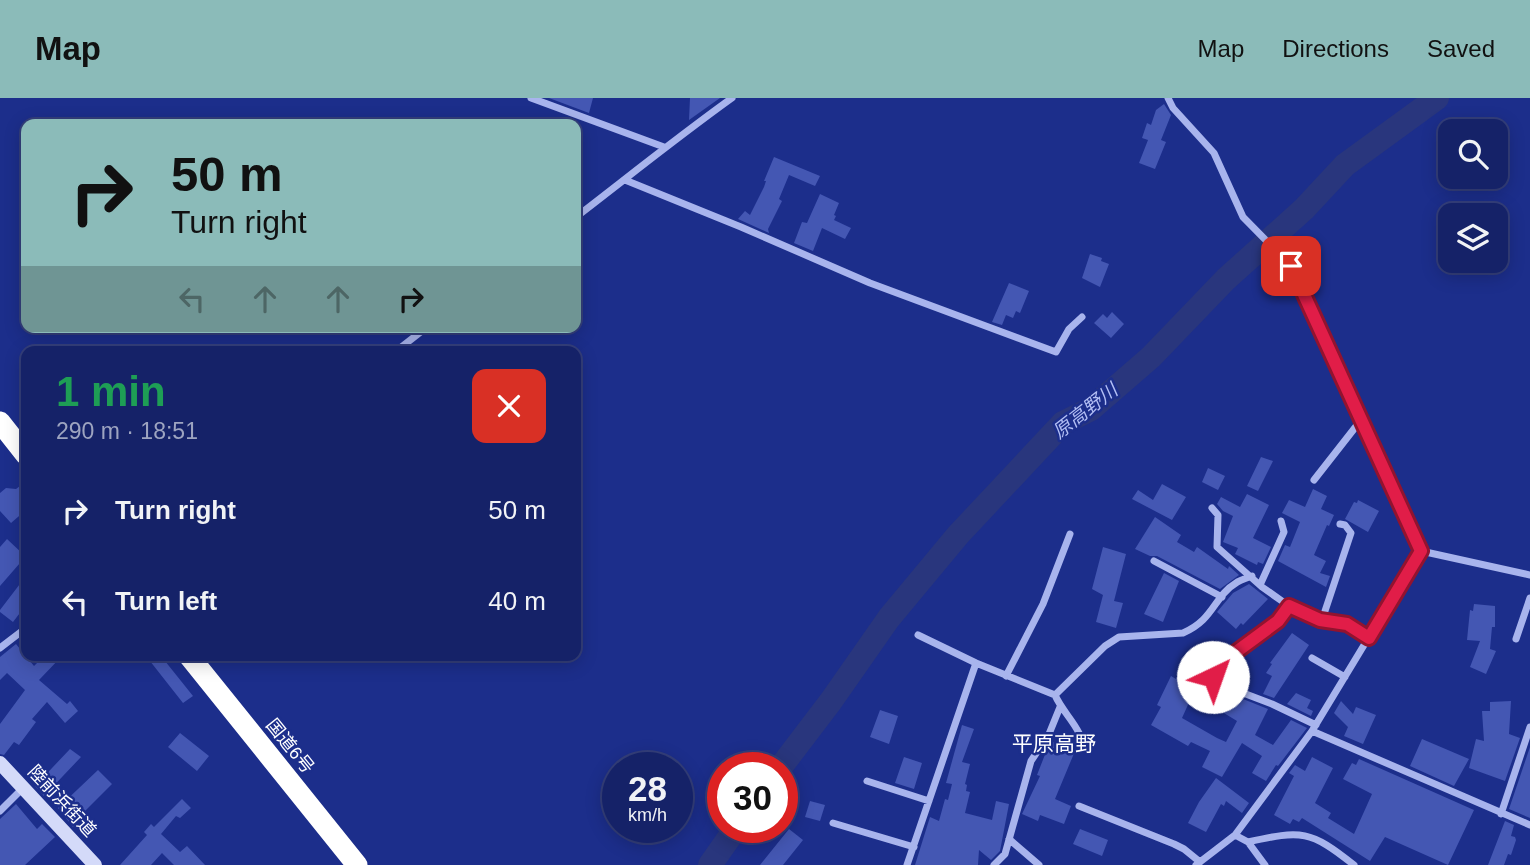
<!DOCTYPE html>
<html lang="en">
<head>
<meta charset="utf-8">
<style>
  body { margin:0; font-family:Arial,"Noto Sans JP",sans-serif; background:#222f71; color:#f1f3f6; height:100vh; display:flex; flex-direction:column; font-size:26px; white-space:nowrap }
  * { box-sizing:border-box; margin:0 }
  p { font-size:23px; color:#9da4c0 }
  .icon { flex:none; width:38px; height:38px; fill:none; stroke:currentColor; stroke-width:2; stroke-linecap:round; stroke-linejoin:round }
  .map { position:relative; flex:1; overflow:hidden }
  .side { position:absolute; left:21px; top:248px; width:560px; height:315px; display:flex; flex-direction:column; background:#152268; border-radius:14px; box-shadow:0 4px 18px #0003,0 0 0 2px #343f7c }
  .side>* { flex:none }
  .guide { position:absolute; left:21px; top:21px; width:560px; height:214px; border-radius:14px; box-shadow:0 4px 18px #0003,0 0 0 2px #343f7c; background:#8bbbb9; color:#111; overflow:hidden }
  .buttons { position:absolute; left:1438px; top:21px; display:grid; gap:14px }
  .buttons a { display:grid; place-items:center; width:70px; height:70px; border-radius:14px; background:#152268; box-shadow:0 4px 18px #0003,0 0 0 2px #343f7c; font-size:35px }
  .speed { position:absolute; left:602px; top:654px; display:flex; gap:14px; font-size:35px; font-weight:700; text-align:center }
  .speed>* { display:grid; place-content:center; width:91px; height:91px; border-radius:50%; background:#152268; box-shadow:0 4px 18px #0003,0 0 0 2px #343f7c; line-height:1 }
  .speed small { font-size:18px; font-weight:400 }
  .speed .limit { border:10px solid #d22; background:#fff; color:#111 }
  .pin { position:absolute; display:grid; place-items:center; width:60px; height:60px; color:#fff; margin:-30px; border-radius:14px; box-shadow:0 4px 10px #0006 }
  .me { position:absolute; width:77px; margin:-38px; rotate:42deg; stroke-linejoin:round; filter:drop-shadow(0 0 5px #0008) }
  .turn { display:flex; align-items:center; gap:24px; height:147px; padding:0 35px; font-size:32px }
  .turn .icon { width:91px; height:91px; stroke-width:2.5 }
  .turn b { display:block; font-size:49px; line-height:60px }
  .lanes { display:flex; align-items:center; height:66px; padding:0 35px; background:#0003; justify-content:center; gap:35px; direction:ltr }
  .lanes .off { opacity:.35 }
  .round { display:grid; place-items:center; flex:none; width:74px; height:74px; border-radius:14px; background:#222f71 }
  .summary { display:flex; align-items:center; justify-content:space-between; height:119px; padding:0 35px }
  h1 { font-size:42px; font-weight:700; line-height:52px; color:#1e9e55 }
  ul { padding:0; list-style:none }
  li { display:flex; align-items:center; gap:21px; height:91px; padding:0 35px }
  li div { flex:1 }
  li b { display:block; font-size:26px }
  li em { font-style:normal }
  header { display:flex; align-items:center; gap:42px; box-sizing:border-box; height:98px; padding:0 35px; background:#8bbbb9; color:#111 }
  header strong { font-size:33px }
  nav { display:flex; gap:38px; margin-inline-start:auto; font-size:24px }
  .map>svg:first-child { display:block }
  .lines { fill:none; stroke-linecap:round; stroke-linejoin:round }
  .river { stroke:#29367d; stroke-width:24 }
  .building { fill:#4457b3 }
  .street { stroke:#a8b4ed; stroke-width:7 }
  .secondary { stroke:#d4daf9; stroke-width:14 }
  .highway { stroke:#fff; stroke-width:21 }
  .route-casing { stroke:#92132f; stroke-width:18 }
  .route { stroke:#e11d48; stroke-width:12 }
  .labels { text-anchor:middle; dominant-baseline:central; stroke-width:5; stroke-linejoin:round; paint-order:stroke }
  .street-label { font-size:18px; fill:#fff; stroke:#1c2e8b }
  .water-label { font-size:19px; font-style:italic; fill:#b3bff4; stroke:#1c2e8b }
  .quarter-label { font-size:21px; fill:#fff; stroke:#1c2e8b }
</style>
</head>
<body>
<header>
<strong>Map</strong>
<nav><a>Map</a><a>Directions</a><a>Saved</a></nav>
</header>
<div class="map">
<svg width="1530" height="767" viewBox="0 0 1530 767">
  <rect width="100%" height="100%" fill="#1c2e8b"/>
  <g class="lines">
    <!-- river -->
    <path class="river" d="M780,670L831,603L889,520L958,437L1063,325L1091,311L1151,259L1226,181L1304,111L1345,67L1437,0
      M710,767L736,730"/>
  </g>
  <!-- building -->
  <path class="building" d="M549,0H593L589,15Z
    M690,0H720L689,22Z
    M1164,6L1171,17L1161,42L1166,44L1155,71L1139,65L1148,42L1142,40L1147,25L1151,27L1156,12Z
    M774,59L820,78L815,88L789,77L779,101L782,103L768,131L769,135L738,121L745,113L750,117L764,89L766,83H764Z
    M820,96L839,105L834,117L836,118L834,122L851,130L845,141L822,130L813,153L794,145L802,124L807,125Z
    M1090,156L1102,160L1101,163L1109,166L1100,189L1082,180Z
    M1009,185L1029,193L1020,215L1016,213L1013,220L1006,217L1002,227L992,224Z
    M1112,214L1124,226L1111,240L1094,225L1103,216L1107,220Z
    M1261,359L1273,363L1258,393L1247,388Z
    M1208,370L1225,378L1218,392L1202,384Z
    M1162,386L1186,399L1172,422L1132,401L1138,392L1153,402Z
    M20,388L26,395V412L11,425L0,413V395L6,390L16,391Z
    M1313,391L1327,398L1321,411L1334,417L1329,428L1327,427L1314,457L1326,463L1320,475L1330,478L1326,489L1278,463L1285,447L1290,449L1300,424L1282,415L1289,402L1305,409Z
    M1247,396L1269,407L1253,440L1271,449L1263,466L1258,464L1257,467L1235,456L1238,450L1223,444L1233,418L1223,413L1217,406L1221,399L1240,409Z
    M1358,402L1379,413L1368,434L1345,421L1354,404L1357,405Z
    M1155,419L1181,437L1177,444L1194,454L1197,449L1228,471L1229,468L1239,477L1220,491L1157,458H1150L1135,451Z
    M7,441L24,457L19,463L20,465L0,488V449Z
    M1103,449L1126,456L1114,503L1123,505L1116,530L1096,524L1103,497L1092,491Z
    M1164,475L1179,483L1163,524L1144,516Z
    M26,478V507L13,524L0,514V512Z
    M1249,486L1268,501L1243,527L1241,525L1236,531L1217,514L1233,495Z
    M1474,506L1495,508V529H1492L1490,551L1496,553L1486,576L1470,569L1480,543L1467,542L1470,512L1473,513Z
    M1292,535L1309,547L1274,600L1263,596L1272,578L1266,575L1272,566L1270,565Z
    M16,546L34,568L44,558H62L39,582L67,606L70,603L78,613L65,625L47,604L32,621L36,624L19,647L14,644L4,657L0,656V626L25,592L7,575L0,582V559Z
    M146,558H161L193,598L183,605Z
    M1182,569L1201,578L1182,620L1217,640L1226,644L1237,623L1214,609L1223,593L1268,611L1255,637L1273,647L1291,622L1307,630L1278,668L1276,667L1266,683L1252,675L1262,658L1242,645L1222,679L1202,669L1210,653L1191,644L1188,648L1151,627L1161,609L1157,607L1171,578L1176,581Z
    M1296,595L1311,602L1307,610L1313,613L1311,618L1287,606Z
    M1341,603L1353,616L1356,609L1376,617L1363,646L1344,638L1348,629L1334,615Z
    M1511,603L1509,636L1520,640L1505,683L1469,670L1476,641L1484,643L1482,613H1490V604Z
    M880,612L898,618L889,646L870,639Z
    M962,627L974,631L962,664L970,666L965,686L967,687L966,693L970,694L965,715L992,722L996,703L1009,706L1000,753L991,762L979,752L978,767H915L930,719L939,723L945,701L948,702L952,686L946,685Z
    M180,635L209,658L197,673L168,649Z
    M1422,641L1469,661L1454,688L1410,668Z
    M1053,644L1075,653L1055,701L1071,708L1064,726L1040,717L1038,723L1022,716L1040,678L1037,677L1046,654L1048,655Z
    M1530,649V720L1509,711Z
    M70,651L81,659L44,698L35,688Z
    M904,659L922,665L914,691L895,685Z
    M1312,659L1333,670L1315,705L1331,715L1328,720L1354,736L1372,696L1343,681L1352,665L1356,667L1359,661L1474,712L1448,767L1385,739L1370,763L1302,720L1299,724L1293,721L1290,726L1274,717L1294,678L1289,675L1295,667L1305,673Z
    M98,672L112,686L78,720L79,723L73,729L58,710Z
    M1216,680L1249,705L1242,715L1226,703L1224,708L1221,706L1206,734L1188,725L1199,704Z
    M182,701L191,710L180,720L176,718L161,736L180,754L187,748L205,767H174L162,755L151,767H120L147,737L144,734L151,726L154,729Z
    M810,703L825,707L820,723L805,719Z
    M16,706L37,731L42,726L55,739L25,767H0V721Z
    M1505,723L1514,727L1511,738L1515,739L1516,742L1511,757L1508,756L1504,767H1488Z
    M789,731L803,742L783,767H760Z
    M1080,731L1108,742L1102,758L1073,746Z"/>
  <g class="lines">
    <!-- street -->
    <path class="street" d="M531,0L664,49
      M1168,0L1173,10L1214,55L1243,119L1291,168L1421,453L1312,633L1235,737L1196,767
      M625,82L741,129L870,185L1056,254L1069,231L1082,219
      M576,119C628,79 679,38 732,0
      M395,254L427,229
      M1314,382L1361,322
      M1212,410L1218,417L1217,449L1262,489L1289,508L1319,522L1347,526L1369,540
      M1421,453L1530,477
      M1154,463L1222,499
      M1260,487L1284,434L1281,423
      M1289,508L1278,523L1213,571V579L1230,590L1272,606L1316,627
      M1322,522L1351,435L1345,427L1340,426
      M918,537L976,565L1055,597
      M1516,541L1530,500
      M0,550L26,530
      M1312,560L1345,579
      M1006,578L1043,506L1070,436
      M1312,633L1530,727
      M1079,635C1072,621 1061,611 1055,597L1105,548L1119,539L1183,535C1214,522 1214,498 1236,485C1240,482 1247,480 1252,478
      M867,683L929,703
      M1079,708L1174,746L1184,751L1200,764
      M0,713L23,690
      M1501,716L1530,629
      M833,725L914,749
      M1235,737L1248,744L1265,767
      M1009,741L1039,767
      M1248,744C1302,732 1310,732 1354,767
      M907,767L976,565
      M994,767L1005,756L1031,663L1049,636L1060,609"/>
    <!-- secondary -->
    <path class="secondary" d="M0,665L95,767"/>
    <!-- highway -->
    <path class="highway" d="M0,324L26,357
      M189,558L357,767"/>
  </g>
  <g class="lines">
    <defs>
      <path id="route" d="M1213,579V571L1278,523L1289,508L1320,522L1347,526L1369,540L1421,453L1291,168"/>
    </defs>
    <!-- route casing -->
    <use href="#route" class="route-casing"/>
    <!-- route -->
    <use href="#route" class="route"/>
  </g>
  <g class="labels">
    <!-- street labels -->
    <g class="street-label">
      <text transform="translate(290 648) rotate(51)">国道6号</text>
      <text transform="translate(62 703) rotate(47)">陸前浜街道</text>
    </g>
    <!-- water labels -->
    <g class="water-label">
      <text transform="translate(1085 313) rotate(-38)">原高野川</text>
    </g>
    <!-- quarter labels -->
    <g class="quarter-label">
      <text x="1054" y="645">平原高野</text>
    </g>
  </g>
</svg>
<div class="buttons">
<a><svg class="icon" aria-label="search" viewBox="0 0 24 24"><circle cx="10" cy="10" r="6"/><path d="M15 15l6 6"/></svg></a>
<a><svg class="icon" aria-label="layers" viewBox="0 0 24 24"><path d="M12 4l9 5-9 5-9-5zM3 14l9 5 9-5"/></svg></a>
</div>
<div class="speed"><div>28<small>km/h</small></div><div class="limit">30</div></div>
<div class="pin" style="left:1291px;top:168px;background:#d93025"><svg class="icon" aria-label="arrive" viewBox="0 0 24 24"><path d="M6 21V4h12l-3 4 3 4H6"/></svg></div>
<svg class="me" style="left:1213px;top:579px" viewBox="-20 -20 40 40"><circle r="19" fill="#fff"/><path d="M0-13L10 11 0 6-10 11z" fill="#e11d48"/></svg>
<div class="guide">
<div class="turn"><svg class="icon" aria-label="right" viewBox="0 0 24 24"><path d="M7 20v-9h11M14 6l5 5-5 5"/></svg><div><b>50 m</b>Turn right</div></div>
<div class="lanes"><svg class="icon off" aria-label="left" viewBox="0 0 24 24"><path d="M17 20v-9H6M10 6l-5 5 5 5"/></svg><svg class="icon off" aria-label="ahead" viewBox="0 0 24 24"><path d="M12 20V5M6 11l6-6 6 6"/></svg><svg class="icon off" aria-label="ahead" viewBox="0 0 24 24"><path d="M12 20V5M6 11l6-6 6 6"/></svg><svg class="icon" aria-label="right" viewBox="0 0 24 24"><path d="M7 20v-9h11M14 6l5 5-5 5"/></svg></div>
</div>
<section class="side">
<div class="summary"><div><h1>1 min</h1><p>290 m · 18:51</p></div><a class="round" style="background:#d93025;color:#fff"><svg class="icon" aria-label="close" viewBox="0 0 24 24"><path d="M6 6l12 12M18 6L6 18"/></svg></a></div>
<ul>
<li><svg class="icon" aria-label="right" viewBox="0 0 24 24"><path d="M7 20v-9h11M14 6l5 5-5 5"/></svg><div><b>Turn right</b></div><em>50 m</em></li>
<li><svg class="icon" aria-label="left" viewBox="0 0 24 24"><path d="M17 20v-9H6M10 6l-5 5 5 5"/></svg><div><b>Turn left</b></div><em>40 m</em></li>
</ul>
</section>
</div>
</body>
</html>
